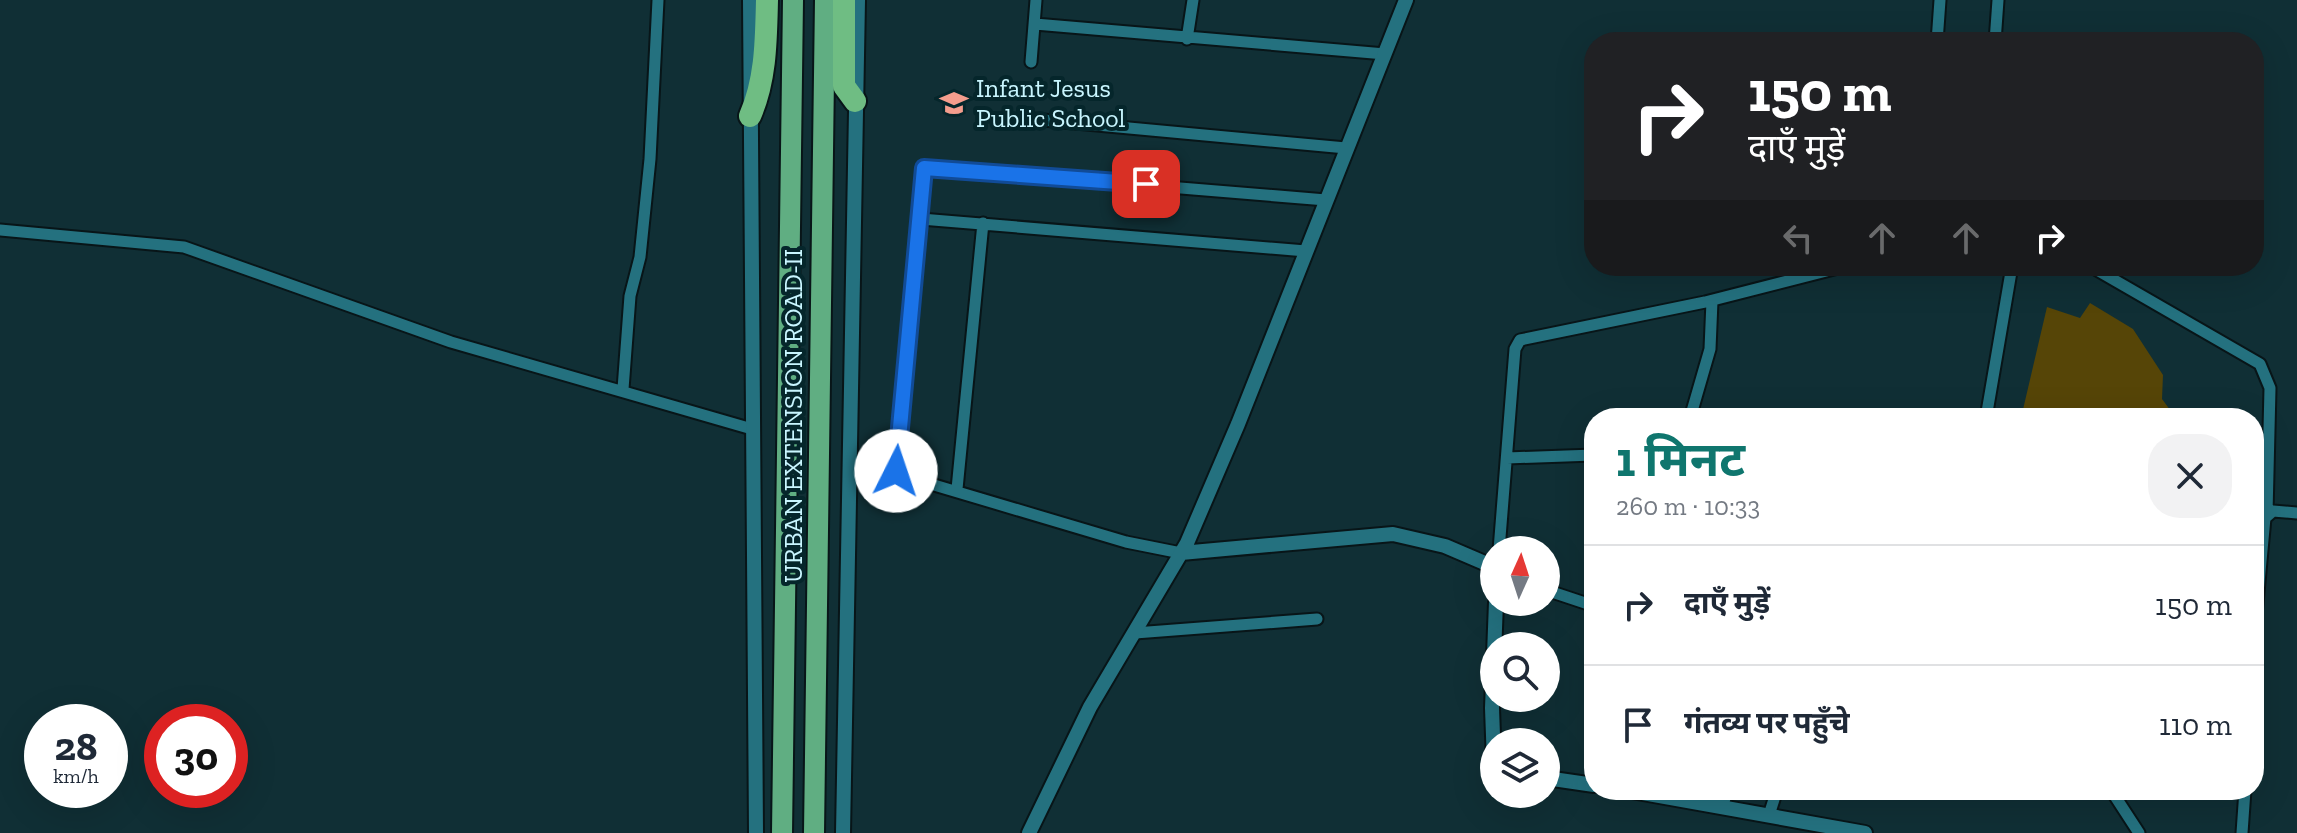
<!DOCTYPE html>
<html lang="hi">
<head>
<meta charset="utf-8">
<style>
  body { margin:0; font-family:"Zilla Slab","Noto Sans Devanagari",serif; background:#f2f2f3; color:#1f2937; height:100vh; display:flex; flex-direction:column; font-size:30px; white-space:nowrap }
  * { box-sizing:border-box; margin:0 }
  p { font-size:26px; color:#747a83 }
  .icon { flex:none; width:44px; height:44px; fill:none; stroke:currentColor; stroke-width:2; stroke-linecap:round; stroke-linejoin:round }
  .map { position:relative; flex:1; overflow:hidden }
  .panel { position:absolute; left:1584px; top:408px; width:680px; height:392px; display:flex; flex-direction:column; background:#fff; border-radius:32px; box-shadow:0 8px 32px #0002 }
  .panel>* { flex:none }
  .hud { position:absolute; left:1584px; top:32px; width:680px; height:244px; border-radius:32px; box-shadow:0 8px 32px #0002; background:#202124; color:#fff; overflow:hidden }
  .needle { width:52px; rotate:3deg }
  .buttons { position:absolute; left:1480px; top:536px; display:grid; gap:16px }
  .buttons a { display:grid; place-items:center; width:80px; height:80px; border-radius:50%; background:#fff; box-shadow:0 8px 32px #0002; font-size:40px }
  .speed { position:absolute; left:24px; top:704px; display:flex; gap:16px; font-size:40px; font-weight:700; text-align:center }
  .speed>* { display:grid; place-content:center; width:104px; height:104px; border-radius:50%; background:#fff; box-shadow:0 8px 32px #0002; line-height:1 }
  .speed small { font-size:20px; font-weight:400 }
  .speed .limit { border:12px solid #d22; background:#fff; color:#111 }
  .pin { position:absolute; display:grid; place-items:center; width:68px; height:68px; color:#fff; margin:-34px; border-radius:16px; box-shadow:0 4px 12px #0006 }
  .me { position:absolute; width:88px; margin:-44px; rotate:4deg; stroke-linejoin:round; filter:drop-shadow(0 0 6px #0008) }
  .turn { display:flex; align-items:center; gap:28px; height:168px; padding:0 32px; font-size:36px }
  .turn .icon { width:104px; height:104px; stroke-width:2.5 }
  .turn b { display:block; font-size:56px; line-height:68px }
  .lanes { display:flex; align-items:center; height:76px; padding:0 32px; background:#0003; justify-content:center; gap:40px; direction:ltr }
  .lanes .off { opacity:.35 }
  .round { display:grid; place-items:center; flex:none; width:84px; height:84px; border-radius:32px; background:#f2f2f3 }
  .head { display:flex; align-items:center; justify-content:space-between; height:136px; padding:0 32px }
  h1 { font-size:48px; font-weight:700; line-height:60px; color:#0f766e }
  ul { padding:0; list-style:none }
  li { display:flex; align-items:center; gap:24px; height:120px; padding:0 32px; border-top:2px solid #e0e1e3 }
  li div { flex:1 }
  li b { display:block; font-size:30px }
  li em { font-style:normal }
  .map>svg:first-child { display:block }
  .water { fill:#564507 }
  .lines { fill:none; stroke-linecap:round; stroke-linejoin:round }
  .minor-casing { stroke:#081518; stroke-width:15 }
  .tertiary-casing { stroke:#081518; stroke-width:18 }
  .trunk-casing { stroke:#081518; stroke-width:24 }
  .motorway-casing { stroke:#081518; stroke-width:26 }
  .minor { stroke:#24717f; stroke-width:11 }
  .tertiary { stroke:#24717f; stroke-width:14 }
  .trunk { stroke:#60ae82; stroke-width:20 }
  .motorway { stroke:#6fbd83; stroke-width:22 }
  .route-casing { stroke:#114b97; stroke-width:20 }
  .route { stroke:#1a73e8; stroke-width:14 }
  .labels { text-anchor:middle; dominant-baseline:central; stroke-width:8; stroke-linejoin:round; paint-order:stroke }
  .poi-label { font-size:26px; fill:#c9f6ff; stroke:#05262b; text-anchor:start }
  .street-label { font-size:26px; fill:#c9f6ff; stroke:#05262b }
</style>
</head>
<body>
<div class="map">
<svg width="2297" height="833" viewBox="0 0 2297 833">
  <rect width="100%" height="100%" fill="#102f35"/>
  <!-- water -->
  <path class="water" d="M2090,303L2133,329L2163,375L2162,399L2176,418H2021L2047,307L2080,318Z"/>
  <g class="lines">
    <defs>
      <path id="minor" d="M1035,24L1385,54
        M1187,39L1193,0
        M1937,42L1940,0
        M1995,42L1998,0
        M1031,62L1036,0
        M1032,119L1346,148
        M919,221L922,170L926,167L1326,200
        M0,230L184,247L451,342L752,429
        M2090,266L2260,364L2270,388L2267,514
        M623,389L630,296L640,257L650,159L658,0
        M1690,418L1710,349L1712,301
        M1986,418L2012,266
        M1507,458L1594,455
        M850,460L1126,542L1181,553
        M896,471L917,227L921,219L1306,251
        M957,489L983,223
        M1499,550L1515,349L1520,340L1705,302L1846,266
        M1546,590L1594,606
        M1135,633L1317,619
        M2254,636L2265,518L2273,511L2297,513
        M2111,790L2139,833
        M1722,807L1728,790
        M1769,815L1777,790
        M2242,833L2245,790"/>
      <path id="tertiary" d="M750,0L756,833
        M1181,553L1393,534L1445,546L1494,567
        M1494,763L1492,708L1496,602
        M1546,778L1594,785
        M1626,790L1865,833
        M843,833L858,0
        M1029,833L1090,707L1187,543L1238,424L1406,0"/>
      <path id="trunk" d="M782,833L793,0
        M814,833L825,0"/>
      <path id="motorway" d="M844,0V86L855,101
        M750,116C766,80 766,40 767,0"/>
    </defs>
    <!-- minor casing -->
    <use href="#minor" class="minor-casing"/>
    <!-- tertiary casing -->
    <use href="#tertiary" class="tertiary-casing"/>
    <!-- trunk casing -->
    <use href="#trunk" class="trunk-casing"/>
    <!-- motorway casing -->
    <use href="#motorway" class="motorway-casing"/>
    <!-- minor -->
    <use href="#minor" class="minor"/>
    <!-- tertiary -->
    <use href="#tertiary" class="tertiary"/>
    <!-- trunk -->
    <use href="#trunk" class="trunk"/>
    <!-- motorway -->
    <use href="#motorway" class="motorway"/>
  </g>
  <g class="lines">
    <defs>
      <path id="route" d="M896,471L924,168L1146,184"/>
    </defs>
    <!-- route casing -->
    <use href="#route" class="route-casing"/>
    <!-- route -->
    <use href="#route" class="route"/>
  </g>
  <!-- icons -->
  <defs>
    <symbol id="school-bare" viewBox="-9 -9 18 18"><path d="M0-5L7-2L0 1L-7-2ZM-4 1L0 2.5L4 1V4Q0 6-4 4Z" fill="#f49d8d" stroke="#05262b" stroke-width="2.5" paint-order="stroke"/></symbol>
  </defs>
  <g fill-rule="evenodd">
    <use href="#school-bare" x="934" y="83" width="40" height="40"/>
  </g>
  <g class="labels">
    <!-- poi labels -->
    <g class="poi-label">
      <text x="976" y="88">Infant Jesus<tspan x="976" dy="30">Public School</tspan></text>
    </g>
    <!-- street labels -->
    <g class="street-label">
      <text transform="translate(793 416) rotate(-90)">URBAN EXTENSION ROAD-II</text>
    </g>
  </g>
</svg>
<div class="buttons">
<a><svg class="needle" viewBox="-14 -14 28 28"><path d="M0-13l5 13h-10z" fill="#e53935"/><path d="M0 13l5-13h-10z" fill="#747a83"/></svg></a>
<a><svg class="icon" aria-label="search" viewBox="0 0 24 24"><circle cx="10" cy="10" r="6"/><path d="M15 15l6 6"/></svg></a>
<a><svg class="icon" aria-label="layers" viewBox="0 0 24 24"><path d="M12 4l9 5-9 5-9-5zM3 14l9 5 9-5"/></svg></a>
</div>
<div class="speed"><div>28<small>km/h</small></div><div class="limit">30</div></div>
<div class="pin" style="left:1146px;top:184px;background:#d93025"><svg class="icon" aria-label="arrive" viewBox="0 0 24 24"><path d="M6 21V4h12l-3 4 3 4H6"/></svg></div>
<svg class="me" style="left:896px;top:471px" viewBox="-20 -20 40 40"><circle r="19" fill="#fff"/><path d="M0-13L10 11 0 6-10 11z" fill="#1a73e8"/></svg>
<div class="hud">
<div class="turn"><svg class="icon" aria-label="right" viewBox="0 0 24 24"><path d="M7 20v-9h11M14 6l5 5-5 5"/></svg><div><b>150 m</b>दाएँ मुड़ें</div></div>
<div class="lanes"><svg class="icon off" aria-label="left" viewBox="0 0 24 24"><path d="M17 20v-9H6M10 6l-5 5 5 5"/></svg><svg class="icon off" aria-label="ahead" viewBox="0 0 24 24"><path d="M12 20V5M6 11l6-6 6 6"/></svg><svg class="icon off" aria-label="ahead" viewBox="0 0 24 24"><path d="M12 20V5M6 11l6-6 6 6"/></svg><svg class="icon" aria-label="right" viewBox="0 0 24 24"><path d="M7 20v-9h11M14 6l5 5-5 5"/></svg></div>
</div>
<section class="panel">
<div class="head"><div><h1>1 मिनट</h1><p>260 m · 10:33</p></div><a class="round"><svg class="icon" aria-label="close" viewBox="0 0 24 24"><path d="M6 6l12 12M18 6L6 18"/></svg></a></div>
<ul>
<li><svg class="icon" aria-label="right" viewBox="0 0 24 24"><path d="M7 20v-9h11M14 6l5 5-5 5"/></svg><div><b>दाएँ मुड़ें</b></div><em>150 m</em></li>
<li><svg class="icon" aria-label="arrive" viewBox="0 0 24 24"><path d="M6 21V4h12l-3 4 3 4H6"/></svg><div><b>गंतव्य पर पहुँचे</b></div><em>110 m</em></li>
</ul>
</section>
</div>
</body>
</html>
